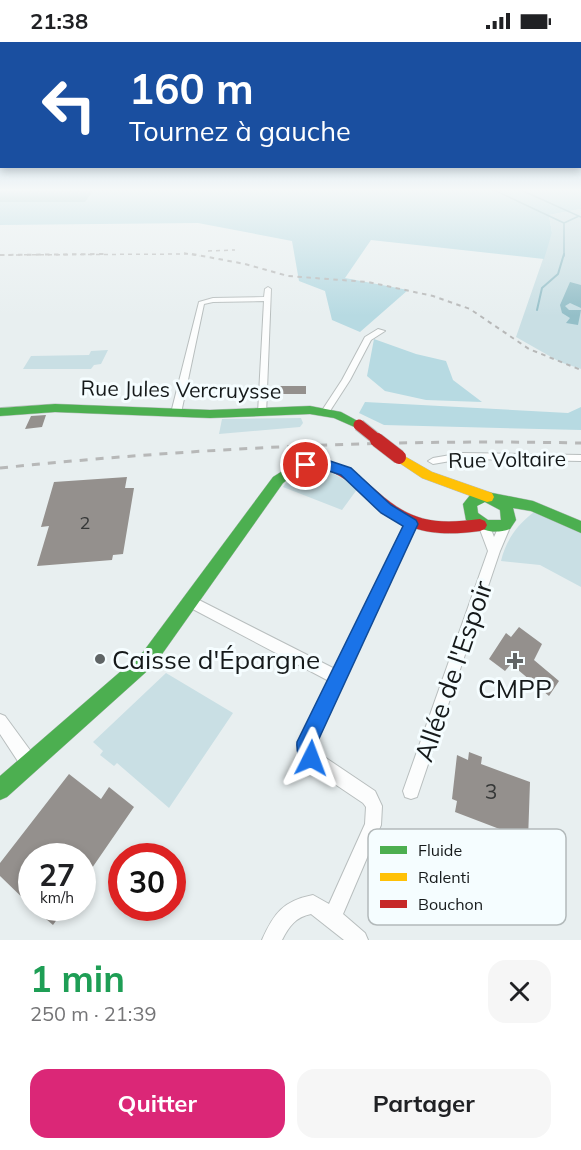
<!DOCTYPE html>
<html lang="fr">
<head>
<meta charset="utf-8">
<style>
  body { margin:0; font-family:Mulish,sans-serif; background:#f6f6f6; color:#202124; height:100vh; display:flex; flex-direction:column; font-size:22px; white-space:nowrap }
  * { box-sizing:border-box; margin:0 }
  p { font-size:20px; color:#757577 }
  .icon { flex:none; width:33px; height:33px; fill:none; stroke:currentColor; stroke-width:2; stroke-linecap:round; stroke-linejoin:round }
  .map { position:relative; height:898px; overflow:hidden }
  .details { display:flex; flex-direction:column; background:#fff; flex:1 }
  .details>* { flex:none }
  .guide { position:absolute; left:0px; top:0px; width:582px; height:126px; box-shadow:0 3px 9px #0003; background:#1a4fa0; color:#fff; overflow:hidden }
  .speed { position:absolute; left:18px; top:801px; display:flex; gap:12px; font-size:30px; font-weight:700; text-align:center }
  .speed>* { display:grid; place-content:center; width:78px; height:78px; border-radius:50%; background:#fff; box-shadow:0 3px 9px #0003; line-height:1 }
  .speed small { font-size:15px; font-weight:400 }
  .speed .limit { border:9px solid #d22; background:#fff; color:#111 }
  .pin { position:absolute; display:grid; place-items:center; width:51px; height:51px; color:#fff; margin:-26px; border:3px solid #fff; border-radius:50%; box-shadow:0 2px 6px #0007 }
  .me { position:absolute; width:66px; margin:-33px; rotate:3deg; stroke-linejoin:round; filter:drop-shadow(0 0 4px #0008) }
  .turn { display:flex; align-items:center; gap:21px; height:126px; padding:0 30px; font-size:27px }
  .turn .icon { width:78px; height:78px; stroke-width:2.5 }
  .turn b { display:block; font-size:42px; line-height:51px }
  .round { display:grid; place-items:center; flex:none; width:63px; height:63px; border-radius:18px; background:#f6f6f6 }
  .headline { display:flex; align-items:center; justify-content:space-between; height:102px; padding:0 30px }
  h1 { font-size:36px; font-weight:700; line-height:45px; color:#1e9e55 }
  .action { display:flex; gap:12px; margin-top:auto; padding:12px 30px }
  .action a { flex:1; height:69px; border-radius:18px; background:#db2777; color:#fff; font-size:24px; font-weight:700; line-height:69px; text-align:center }
  .action a+a { background:#f6f6f6; color:#202124 }
  .status { display:flex; justify-content:space-between; align-items:center; height:42px; padding:0 30px; background:#fff; direction:ltr }
  .status svg { height:16px; fill:currentColor }
  .map>svg:first-child { display:block }
  .green { fill:#c9dfe4 }
  .forest { fill:#b7dae2 }
  .water { fill:#94bfc8 }
  .lines { fill:none; stroke-linecap:round; stroke-linejoin:round }
  .stream-far1 { stroke:#94bfc8; stroke-width:1.5 }
  .stream { stroke:#94bfc8; stroke-width:2 }
  .building { fill:#94908d }
  .street-casing { stroke:#b8bebe; stroke-width:2 }
  .fast-casing { stroke:#b8bebe; stroke-width:1 }
  .slow-casing { stroke:#b8bebe; stroke-width:1 }
  .jam-casing { stroke:#b8bebe; stroke-width:1 }
  .street { fill:#fcfdfd; fill-rule:evenodd }
  .fast { fill:#4caf50; fill-rule:evenodd }
  .slow { fill:#ffc107; fill-rule:evenodd }
  .jam { fill:#c62828; fill-rule:evenodd }
  .rail-far2 { stroke:#b7b8b8; stroke-width:1.5; stroke-dasharray:4 4; stroke-linecap:butt }
  .rail-far1 { stroke:#b7b8b8; stroke-width:2; stroke-dasharray:4.5 4.5; stroke-linecap:butt }
  .rail { stroke:#b7b8b8; stroke-width:3; stroke-dasharray:8 8; stroke-linecap:butt }
  .jam-bridge-far1-casing { stroke:#b8bebe; stroke-width:13; stroke-linecap:butt }
  .jam-bridge-casing { stroke:#b8bebe; stroke-width:15; stroke-linecap:butt }
  .jam-bridge-far1 { stroke:#c62828; stroke-width:11 }
  .jam-bridge { stroke:#c62828; stroke-width:14 }
  .route { fill:#1a73e8; stroke:#114b97; stroke-width:1.5 }
  .poi-dot { fill:#5f6465; stroke:#f5fdff; stroke-width:2 }
  .labels { text-anchor:middle; dominant-baseline:central; stroke-width:6; stroke-linejoin:round; paint-order:stroke }
  .number-label { font-size:18px; fill:#353737 }
  .street-label { font-size:21px; fill:#15191a; stroke:#f5fdff }
  .near-number-label { font-size:21px; fill:#353737 }
  .near-poi-label { font-size:26px; fill:#15191a; stroke:#f5fdff; text-anchor:start }
  .near-street-label { font-size:26px; fill:#15191a; stroke:#f5fdff }
  .key { fill:#f5fdff; stroke:#b2b9ba; stroke-width:1.5 }
  .key-label { font-size:16px; fill:#15191a }
</style>
</head>
<body>
<div class="status"><b>21:38</b><svg viewBox="0 0 49 12"><path d="M0 12V9h3v3zM5 12V6h3v6zM10 12V3h3v9zM15 12V0h3v12zM26 1h20v11H26zM47 4h2v5h-2z"/></svg></div>
<div class="map">
<svg width="581" height="898" viewBox="0 0 581 898">
  <rect width="100%" height="100%" fill="#e8eff0"/>
  <!-- green -->
  <path class="green" d="M581,167V327L560,320L516,295L552,191L549,173Z
    M108,308L101,322L94,323L91,327H23L31,314L89,313L91,309Z
    M301,376L303,381L300,385L219,392L222,377Z
    M322,425L358,446L342,468L283,445C293,430 305,427 322,425Z
    M534,470L581,490V545L540,523L501,519C506,498 517,483 534,470Z
    M166,631L233,671L169,766L117,721L114,724L100,713L103,709L93,700Z"/>
  <!-- forest -->
  <path class="forest" d="M0,148H581V167L549,173L552,191L544,217L371,198L345,236L408,248L360,290L332,278L325,249L299,239L292,199L198,181L0,183Z
    M374,297L416,312L446,319L453,338L482,360L426,358L385,349L367,334Z
    M365,360L568,371L581,365V388L384,383L359,371Z"/>
  <!-- water -->
  <path class="water" d="M0,149H93L85,160H0Z
    M570,240L581,243V266L570,261L565,264L569,268H581L578,283L566,281L570,276L562,271L560,263Z"/>
  <g class="lines">
    <!-- stream-far1 -->
    <path class="stream-far1" d="M494,148L564,181
      M521,148L581,175
      M564,214V181L579,174"/>
    <!-- stream -->
    <path class="stream" d="M537,268L542,246L558,232L564,212"/>
  </g>
  <!-- building -->
  <path class="building" d="M275,344H306V352H275Z
    M46,373L42,385L25,387L31,374Z
    M127,435L125,446H134L123,512L113,513L112,518L37,524L49,484L41,485L54,440Z
    M519,585L542,602L534,618L559,639L549,654L511,622L505,629L489,617L506,591L511,595Z
    M469,710L482,715L481,722L530,740L528,798L455,770L457,759L452,757L457,713L468,718Z
    M69,732L101,757L109,745L134,765L92,826L82,818V814H32V865L0,834V821Z
    M33,866H65L53,883Z"/>
  <g class="lines">
    <defs>
      <path id="street" d="M268,245L271,247L266,373H260L258,371L264,259L213,260L204,262L181,371L179,373H173L171,371L199,260L213,256L264,255L265,247Z
        M378,287L385,289L371,298L350,338L328,372H322L321,370L342,338L365,295Z
        M462,411L581,413V419L462,417L433,422L428,419L433,416Z
        M411,478L415,479L417,482L315,701L314,706L317,710L375,749L382,764L381,783L343,872L365,891L368,898H344L311,872C296,875 289,884 282,898H262C274,871 283,859 313,853L329,862L365,782L366,765L363,761L305,722L298,708L302,695L329,639L187,564L185,560L187,556L191,554L195,556L335,627L405,482L407,479Z
        M505,479L509,480L511,483L500,509L419,749L417,755L411,757L405,755L403,749L488,509L479,485L481,482H489L494,495L501,480Z
        M0,672L5,674L35,715L37,721L35,727L29,729L23,727L0,692Z"/>
      <path id="fast" d="M55,362L210,368L310,364L341,370L365,383L359,387L334,376L310,372L210,376L55,370L0,374V366Z
        M310,418L331,420L337,425L331,430C312,425 298,429 283,441L155,622L7,755L0,758V734L143,610L273,435L292,423Z
        M487,450L533,459L581,479V491L531,469L513,466L516,478L510,487C492,493 481,488 466,478L463,462L471,452ZM485,460L500,468L501,478H488L478,471L477,464Z"/>
      <path id="slow" d="M399,411L432,430L492,451L494,455L492,459L487,460L422,436L395,418L393,415Z"/>
      <path id="jam" d="M331,420C350,426 363,437 378,450C412,480 435,483 480,477L485,479L487,483L485,487L480,489C436,495 406,491 372,460C358,448 345,434 326,428L325,425L326,422Z"/>
    </defs>
    <!-- street casing -->
    <use href="#street" class="street-casing"/>
    <!-- fast casing -->
    <use href="#fast" class="fast-casing"/>
    <!-- slow casing -->
    <use href="#slow" class="slow-casing"/>
    <!-- jam casing -->
    <use href="#jam" class="jam-casing"/>
    <!-- street -->
    <use href="#street" class="street"/>
    <!-- fast -->
    <use href="#fast" class="fast"/>
    <!-- slow -->
    <use href="#slow" class="slow"/>
    <!-- jam -->
    <use href="#jam" class="jam"/>
    <!-- rail-far2 -->
    <path class="rail-far2" d="M208,209L235,208
      M184,211L200,214
      M0,213L191,212"/>
    <!-- rail-far1 -->
    <path class="rail-far1" d="M192,212L245,222L288,234L368,240L433,254L470,267L529,307L581,328
      M0,213L106,212"/>
    <!-- rail -->
    <path class="rail" d="M0,426C194,406 386,397 581,401"/>
    <defs>
      <path id="jam-bridge-far1" d="M359,383L379,399"/>
      <path id="jam-bridge" d="M377,398L399,415"/>
    </defs>
    <!-- jam-bridge-far1 casing -->
    <use href="#jam-bridge-far1" class="jam-bridge-far1-casing"/>
    <!-- jam-bridge casing -->
    <use href="#jam-bridge" class="jam-bridge-casing"/>
    <!-- jam-bridge-far1 -->
    <use href="#jam-bridge-far1" class="jam-bridge-far1"/>
    <!-- jam-bridge -->
    <use href="#jam-bridge" class="jam-bridge"/>
  </g>
  <!-- sky -->
  <linearGradient id="sky" x2="0" y2="1"><stop stop-color="#86b8db"/><stop offset="0.54" stop-color="#f5f8f8"/><stop offset="1" stop-color="#f5f8f8" stop-opacity="0"/></linearGradient>
  <rect width="581" height="274" fill="url(#sky)"/>
  <!-- route -->
  <path class="route" d="M327,418L351,426L391,463L416,478L418,482L317,701L322,716L319,723L311,726C301,721 296,712 297,700L403,484L381,471L341,433L326,428H306L299,423L306,419Z"/>
  <!-- markers -->
  <g class="poi-dot">
    <circle cx="100" cy="617" r="6"/>
    <path d="M512 610h6v6h6v6h-6v6h-6v-6h-6v-6h6z"/>
  </g>
  <g class="labels">
    <!-- number labels -->
    <g class="number-label">
      <text x="85" y="480">2</text>
    </g>
    <!-- street labels -->
    <g class="street-label">
      <text transform="translate(181 347) rotate(1)">Rue Jules Vercruysse</text>
      <text transform="translate(507 417) rotate(-1)">Rue Voltaire</text>
    </g>
    <!-- near-number labels -->
    <g class="near-number-label">
      <text x="491" y="749">3</text>
    </g>
    <!-- near-poi labels -->
    <g class="near-poi-label">
      <text x="112" y="617">Caisse d'Épargne</text>
      <text x="515" y="646" text-anchor="middle">CMPP</text>
    </g>
    <!-- near-street labels -->
    <g class="near-street-label">
      <text transform="translate(453 629) rotate(-71)">Allée de l'Espoir</text>
    </g>
  </g>
  <!-- legend -->
  <rect x="368" y="787" width="198" height="96" rx="9" class="key"/>
  <rect x="380" y="804" width="27" height="8" fill="#4caf50"/>
  <rect x="380" y="831" width="27" height="8" fill="#ffc107"/>
  <rect x="380" y="858" width="27" height="8" fill="#c62828"/>
  <g class="key-label">
    <text x="418" y="814">Fluide</text>
    <text x="418" y="841">Ralenti</text>
    <text x="418" y="868">Bouchon</text>
  </g>
</svg>
<div class="speed"><div>27<small>km/h</small></div><div class="limit">30</div></div>
<div class="pin" style="left:306px;top:423px;background:#d93025"><svg class="icon" aria-label="arrive" viewBox="0 0 24 24"><path d="M6 21V4h12l-3 4 3 4H6"/></svg></div>
<svg class="me" style="left:311px;top:716px" viewBox="-20 -20 40 40"><path d="M0-17L14 15 0 8-14 15z" fill="#1a73e8" stroke="#fff" stroke-width="4"/></svg>
<div class="guide">
<div class="turn"><svg class="icon" aria-label="left" viewBox="0 0 24 24"><path d="M17 20v-9H6M10 6l-5 5 5 5"/></svg><div><b>160 m</b>Tournez à gauche</div></div>
</div>
</div>
<section class="details">
<div class="headline"><div><h1>1 min</h1><p>250 m · 21:39</p></div><a class="round"><svg class="icon" aria-label="close" viewBox="0 0 24 24"><path d="M6 6l12 12M18 6L6 18"/></svg></a></div>
<div class="action"><a>Quitter</a><a>Partager</a></div>
</section>
</body>
</html>
